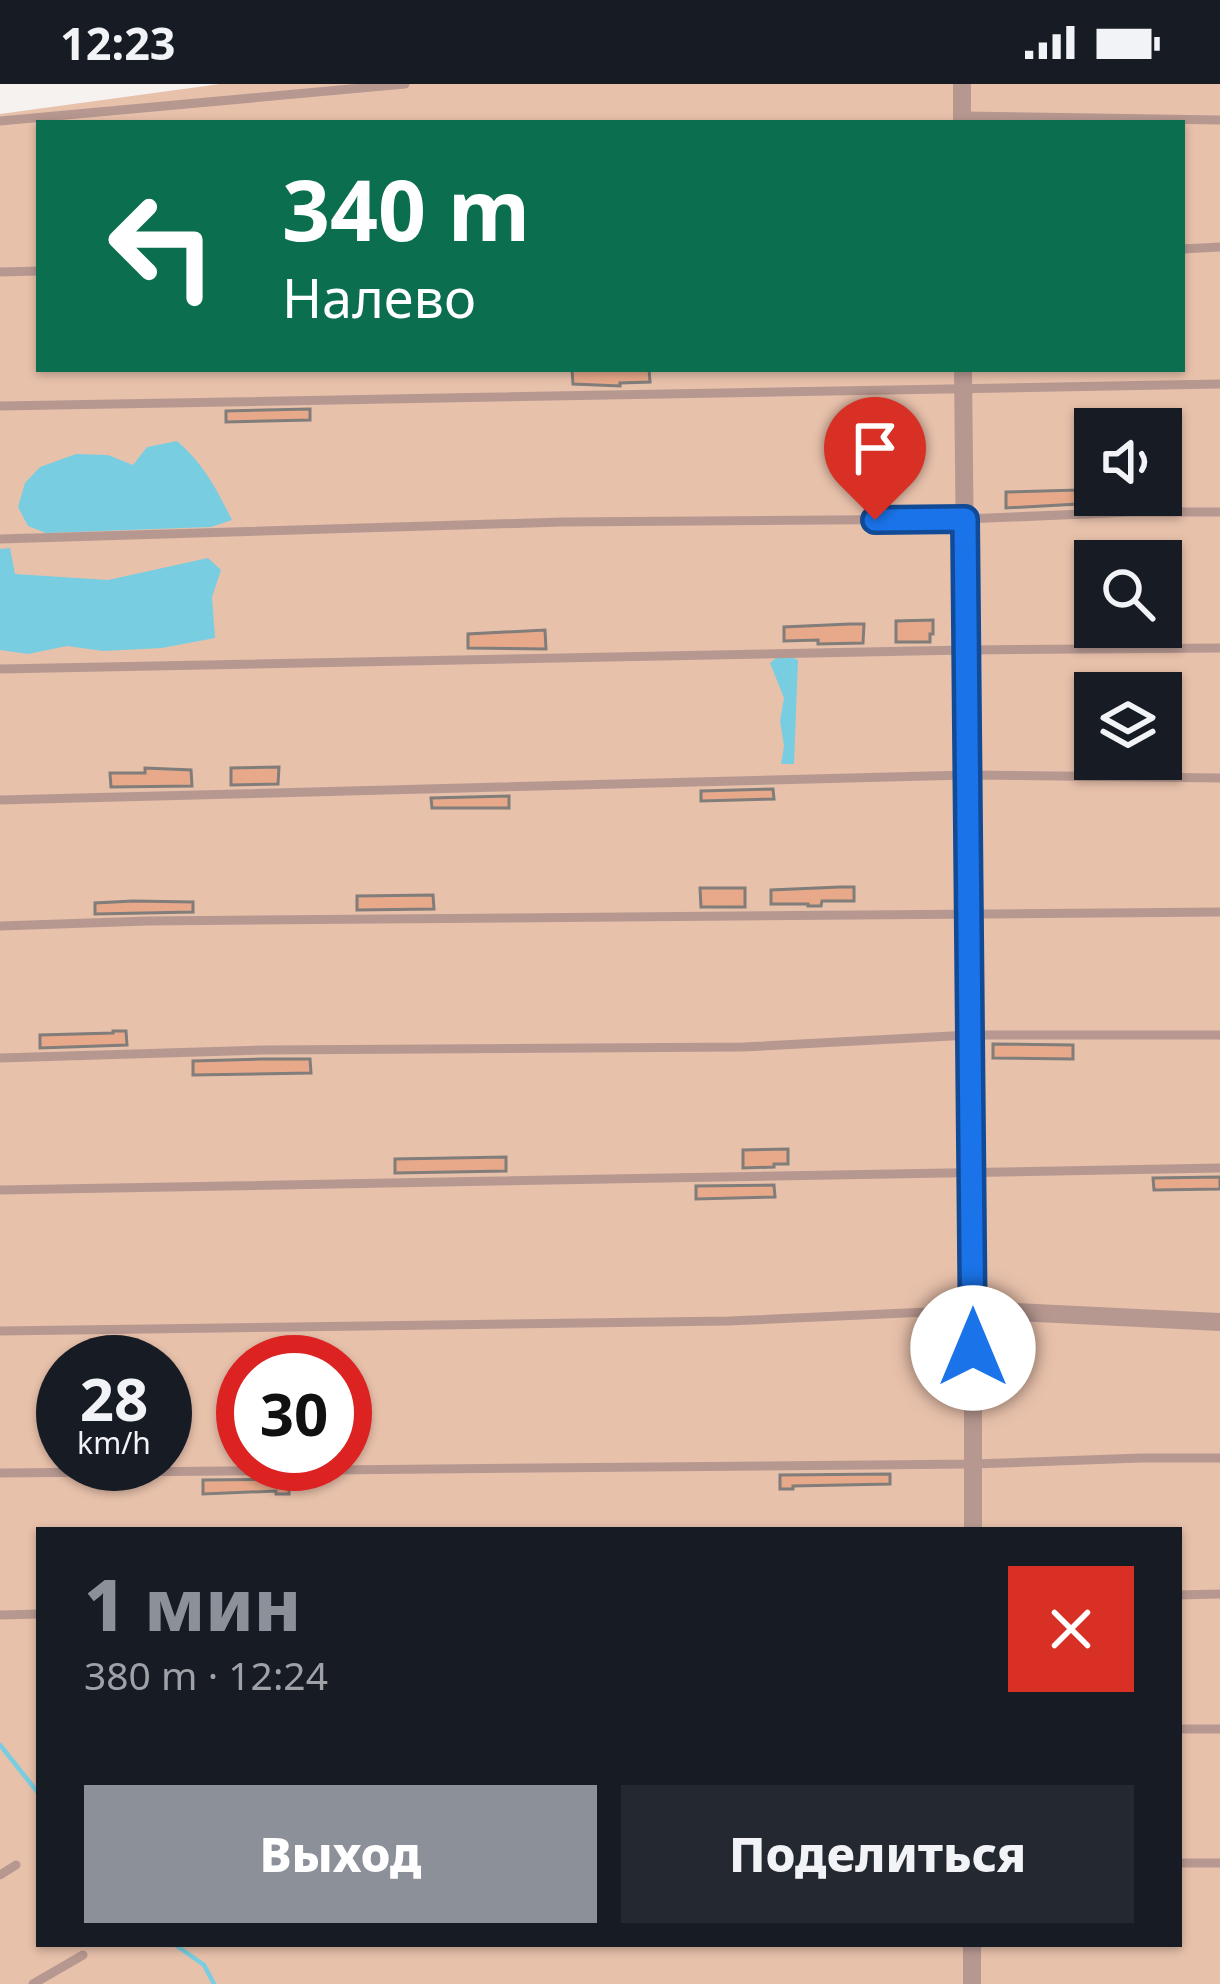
<!DOCTYPE html>
<html lang="ru">
<head>
<meta charset="utf-8">
<style>
  body { margin:0; font-family:"Noto Sans",sans-serif; background:#242831; color:#f1f3f6; height:100vh; display:flex; flex-direction:column; font-size:45px; white-space:nowrap }
  * { box-sizing:border-box; margin:0 }
  p { font-size:39px; color:#9ea1a6 }
  .icon { flex:none; width:66px; height:66px; fill:none; stroke:currentColor; stroke-width:2; stroke-linecap:round; stroke-linejoin:round }
  .map { position:relative; flex:1; overflow:hidden }
  .drawer { position:absolute; left:36px; top:1443px; width:1146px; height:420px; display:flex; flex-direction:column; background:#171b24; border-radius:0px; box-shadow:0 3px 9px #0004 }
  .drawer>* { flex:none }
  .top-card { position:absolute; left:36px; top:36px; width:1149px; height:252px; border-radius:0px; box-shadow:0 3px 9px #0004; background:#0b6e4f; color:#fff; overflow:hidden }
  .fabs { position:absolute; left:1074px; top:324px; display:grid; gap:24px }
  .fabs a { display:grid; place-items:center; width:108px; height:108px; border-radius:0px; background:#171b24; box-shadow:0 3px 9px #0004; font-size:60px }
  .speed { position:absolute; left:36px; top:1251px; display:flex; gap:24px; font-size:60px; font-weight:700; text-align:center }
  .speed>* { display:grid; place-content:center; width:156px; height:156px; border-radius:50%; background:#171b24; box-shadow:0 3px 9px #0004; line-height:1 }
  .speed small { font-size:30px; font-weight:400 }
  .speed .limit { border:18px solid #d22; background:#fff; color:#111 }
  .pin { position:absolute; display:grid; place-items:center; width:102px; height:102px; color:#fff; margin:-123px -51px; border-radius:50% 50% 50% 0; rotate:-45deg; box-shadow:0 0 12px #0007 }
  .pin .icon { rotate:45deg }
  .me { position:absolute; width:132px; margin:-66px; rotate:0deg; stroke-linejoin:round; filter:drop-shadow(0 0 9px #0008) }
  .turn { display:flex; align-items:center; gap:42px; height:252px; padding:0 48px; font-size:54px }
  .turn .icon { width:156px; height:156px; stroke-width:2.5 }
  .turn b { display:block; font-size:84px; line-height:102px }
  .round { display:grid; place-items:center; flex:none; width:126px; height:126px; border-radius:0px; background:#242831 }
  .head { display:flex; align-items:center; justify-content:space-between; height:204px; padding:0 48px }
  h1 { font-size:72px; font-weight:800; line-height:90px; color:#8c9099 }
  .action { display:flex; gap:24px; margin-top:auto; padding:24px 48px }
  .action a { flex:1; height:138px; border-radius:0px; background:#8c9099; color:#fff; font-size:48px; font-weight:800; line-height:138px; text-align:center }
  .action a+a { background:#242831; color:#f1f3f6 }
  .status { display:flex; justify-content:space-between; align-items:center; height:84px; padding:0 60px; background:#171b24; direction:ltr }
  .status svg { height:33px; fill:currentColor }
  .map>svg:first-child { display:block }
  .green { fill:#e8c1ab; fill-rule:evenodd }
  .water { fill:#79cde0 }
  .lines { fill:none; stroke-linecap:round; stroke-linejoin:round }
  .stream { stroke:#79cde0; stroke-width:4.5 }
  .building { fill:#e8a98a; stroke:#807d7b; stroke-width:3 }
  .lane { stroke:#b79891; stroke-width:9 }
  .street { stroke:#b79891; stroke-width:18 }
  .route-casing { stroke:#114b97; stroke-width:30 }
  .route { stroke:#1a73e8; stroke-width:21 }
</style>
</head>
<body>
<div class="status"><b>12:23</b><svg viewBox="0 0 49 12"><path d="M0 12V9h3v3zM5 12V6h3v6zM10 12V3h3v9zM15 12V0h3v12zM26 1h20v11H26zM47 4h2v5h-2z"/></svg></div>
<div class="map">
<svg width="1220" height="1900" viewBox="0 0 1220 1900">
  <rect width="100%" height="100%" fill="#f5f2f0"/>
  <!-- green -->
  <path class="green" d="M220,0H1220V1900H0V30ZM39,39H1182V285H39ZM1095,345H1161V411H1095ZM1095,477H1161V543H1095ZM1095,609H1161V675H1095ZM63,1278H165V1380H63ZM243,1278H345V1380H243ZM39,1446H1179V1860H39Z"/>
  <!-- water -->
  <path class="water" d="M177,357C204,380 217,406 232,436L211,443L46,449L28,442L18,423L25,399L40,383L76,370L108,371L133,381L147,363Z
    M10,464L15,490L108,496L208,474L221,486L212,513L215,554L162,564L103,567L67,562L28,570L0,566V465Z
    M789,572L798,576L794,680H781L784,662L780,637L784,614L770,579L776,574Z"/>
  <g class="lines">
    <!-- stream -->
    <path class="stream" d="M0,1661L39,1710
      M174,1860L204,1881L214,1900"/>
  </g>
  <!-- building -->
  <path class="building" d="M612,285H649L650,298L620,299V302L573,300L572,286Z
    M310,325V336L226,338V327Z
    M1078,406V420L1006,424V408Z
    M933,536V550H930V558H896V537Z
    M850,540H864L863,559L818,560V556L784,557V543Z
    M545,546L546,565L468,564V550Z
    M279,683L278,700L231,701V684Z
    M145,684L191,686L192,702L111,703L110,689H145Z
    M773,705L774,715L701,717V707Z
    M509,712V724H432L431,714Z
    M840,803H854V817H822L821,822H808V820H771V806Z
    M700,804H745V823H701Z
    M433,811L434,825L357,826V812Z
    M133,817L193,818V828L95,830V819Z
    M113,947H126L127,961L40,964V951L113,949Z
    M993,960L1073,961V975L993,974Z
    M262,975H310L311,989L193,991V977Z
    M788,1065V1080H774V1083L743,1084V1066Z
    M506,1073V1087L395,1089V1075Z
    M1220,1093V1105L1154,1106L1153,1094Z
    M774,1101L775,1113L696,1115V1102Z
    M890,1390V1400L793,1402V1405H780V1391Z
    M289,1395V1410H276V1407L203,1410V1396Z"/>
  <g class="lines">
    <!-- lane -->
    <path class="lane" d="M962,32L1220,36
      M0,37L405,0
      M1182,165L1220,163
      M0,188L39,187
      M0,322L1220,300
      M0,455L562,438L965,435L1133,428H1220
      M0,585L966,566L1220,564
      M0,716L967,691L1220,694
      M0,842L148,837L1220,828
      M0,974L262,966L743,963L970,951H1220
      M0,1106L1220,1084
      M0,1247L729,1237L972,1226
      M0,1389L973,1380L1141,1374H1220
      M1179,1511L1220,1510
      M0,1531L39,1530
      M1179,1645H1220
      M1179,1779H1220
      M0,1791L16,1781
      M33,1900L83,1871"/>
    <!-- street -->
    <path class="street" d="M962,0V39
      M963,285L973,1226L1220,1238
      M973,1446V1226
      M972,1900V1860"/>
  </g>
  <g class="lines">
    <defs>
      <path id="route" d="M875,436L965,435L973,1264"/>
    </defs>
    <!-- route casing -->
    <use href="#route" class="route-casing"/>
    <!-- route -->
    <use href="#route" class="route"/>
  </g>
</svg>
<div class="fabs">
<a><svg class="icon" aria-label="sound" viewBox="0 0 24 24"><path d="M4 9h4l5-4v14l-5-4H4zM17 9q2 3 0 6"/></svg></a>
<a><svg class="icon" aria-label="search" viewBox="0 0 24 24"><circle cx="10" cy="10" r="6"/><path d="M15 15l6 6"/></svg></a>
<a><svg class="icon" aria-label="layers" viewBox="0 0 24 24"><path d="M12 4l9 5-9 5-9-5zM3 14l9 5 9-5"/></svg></a>
</div>
<div class="speed"><div>28<small>km/h</small></div><div class="limit">30</div></div>
<div class="pin" style="left:875px;top:436px;background:#d93025"><svg class="icon" aria-label="arrive" viewBox="0 0 24 24"><path d="M6 21V4h12l-3 4 3 4H6"/></svg></div>
<svg class="me" style="left:973px;top:1264px" viewBox="-20 -20 40 40"><circle r="19" fill="#fff"/><path d="M0-13L10 11 0 6-10 11z" fill="#1a73e8"/></svg>
<div class="top-card">
<div class="turn"><svg class="icon" aria-label="left" viewBox="0 0 24 24"><path d="M17 20v-9H6M10 6l-5 5 5 5"/></svg><div><b>340 m</b>Налево</div></div>
</div>
<section class="drawer">
<div class="head"><div><h1>1 мин</h1><p>380 m · 12:24</p></div><a class="round" style="background:#d93025;color:#fff"><svg class="icon" aria-label="close" viewBox="0 0 24 24"><path d="M6 6l12 12M18 6L6 18"/></svg></a></div>
<div class="action"><a>Выход</a><a>Поделиться</a></div>
</section>
</div>
</body>
</html>
